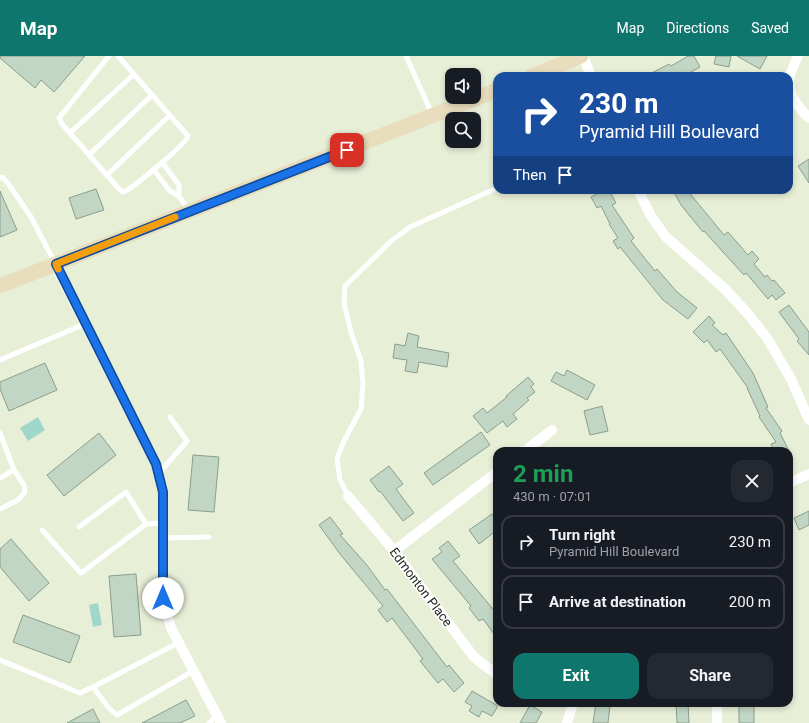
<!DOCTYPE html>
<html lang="en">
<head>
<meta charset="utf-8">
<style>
  body { margin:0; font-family:Roboto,sans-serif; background:#242831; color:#f1f3f6; height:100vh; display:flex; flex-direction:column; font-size:15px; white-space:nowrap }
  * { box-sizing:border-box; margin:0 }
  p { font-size:13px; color:#9ea1a6 }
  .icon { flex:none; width:22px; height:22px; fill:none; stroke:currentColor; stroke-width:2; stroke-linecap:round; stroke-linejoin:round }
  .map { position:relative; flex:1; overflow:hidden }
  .panel { position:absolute; left:493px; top:391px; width:300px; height:260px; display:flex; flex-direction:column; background:#171b24; border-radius:12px; box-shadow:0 2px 6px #0003 }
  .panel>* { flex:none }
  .guide { position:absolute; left:493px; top:16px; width:300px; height:122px; border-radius:12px; box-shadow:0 2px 6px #0003; background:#1a4fa0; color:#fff; overflow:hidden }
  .controls { position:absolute; left:445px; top:12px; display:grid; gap:8px }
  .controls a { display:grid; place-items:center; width:36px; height:36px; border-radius:8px; background:#171b24; box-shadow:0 2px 6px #0003; font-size:20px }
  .pin { position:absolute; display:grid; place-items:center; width:34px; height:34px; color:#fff; margin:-17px; border-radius:8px; box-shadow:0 2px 6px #0006 }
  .me { position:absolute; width:44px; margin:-22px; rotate:0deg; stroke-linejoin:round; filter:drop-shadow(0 0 3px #0008) }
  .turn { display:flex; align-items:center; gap:14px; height:84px; padding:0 20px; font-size:18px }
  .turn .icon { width:52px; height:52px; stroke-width:2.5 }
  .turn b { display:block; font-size:28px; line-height:34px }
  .then { display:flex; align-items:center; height:38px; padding:0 20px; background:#0003; gap:8px; font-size:15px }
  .round { display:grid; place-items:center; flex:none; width:42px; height:42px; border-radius:12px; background:#242831 }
  .overview { display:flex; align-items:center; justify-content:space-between; height:68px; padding:0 20px }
  h1 { font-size:24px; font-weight:700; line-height:30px; color:#1e9e55 }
  .cta { display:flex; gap:8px; margin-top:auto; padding:8px 20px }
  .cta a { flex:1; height:46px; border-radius:12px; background:#0f766e; color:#fff; font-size:16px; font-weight:700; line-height:46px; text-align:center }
  .cta a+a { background:#242831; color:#f1f3f6 }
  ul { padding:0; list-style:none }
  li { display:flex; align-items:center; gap:12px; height:54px; margin:0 8px 6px; padding:0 12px; border:2px solid #363941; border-radius:12px }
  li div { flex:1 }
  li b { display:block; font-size:15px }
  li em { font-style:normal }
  header { display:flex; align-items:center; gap:24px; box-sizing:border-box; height:56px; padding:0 20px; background:#0f766e; color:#fff }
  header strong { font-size:19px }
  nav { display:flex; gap:22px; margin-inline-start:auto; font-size:14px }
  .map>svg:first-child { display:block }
  .water { fill:#a1d7ca }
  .building { fill:#c2d6c5; stroke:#8b9e8e }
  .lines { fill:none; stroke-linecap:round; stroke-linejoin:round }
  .lane { stroke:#fff; stroke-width:5 }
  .street { stroke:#fff; stroke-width:10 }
  .secondary { stroke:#e8debe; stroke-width:15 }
  .route-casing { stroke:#114b97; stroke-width:10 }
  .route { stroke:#1a73e8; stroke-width:7 }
  .slow { stroke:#f59e0b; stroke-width:7 }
  .labels { text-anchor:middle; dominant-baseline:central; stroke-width:3; stroke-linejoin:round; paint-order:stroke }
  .street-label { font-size:13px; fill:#282a22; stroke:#fff }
</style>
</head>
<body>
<header>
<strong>Map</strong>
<nav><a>Map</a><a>Directions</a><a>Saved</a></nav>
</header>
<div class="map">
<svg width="809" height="667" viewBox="0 0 809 667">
  <rect width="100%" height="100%" fill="#e8efd7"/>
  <!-- water -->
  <path class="water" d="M38,361L45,374L28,385L20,372Z
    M98,547L102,569L93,571L89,549Z"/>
  <!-- building -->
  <path class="building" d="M0,0H85L54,36L41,24L35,32L0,2Z
    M688,0H694L700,11L684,20H646L669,8L671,10Z
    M716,0H731L729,11L714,8Z
    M737,0H767L760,13Z
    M809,103V127L798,110Z
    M96,133L104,154L76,163L69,142Z
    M605,134H609L616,147L612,149L634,182L631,185L655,215L657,213L677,236L697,252L688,263L663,244L620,191L618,193L613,185L618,182L609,168H610L601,150L597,152L591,141Z
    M673,134H687L724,179L728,176L748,199L752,195L759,203L754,208L765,221L767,219L772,225L774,224L785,237L776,244L772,239L768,243L746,217L744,219L704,175L703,176L681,149Z
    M0,135L17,174L0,181Z
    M789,249L809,276V299L797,285L799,283L779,256Z
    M709,260L715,267L712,269L723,279L726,277L753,317L768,351L766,352L782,375L780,377L789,395H774L771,388L776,386L759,361L760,360L747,332H748L720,293L716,296L707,284L704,287L693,276Z
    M408,277L419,280L417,291L449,297L447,311L419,306L417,317L405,315L407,304L393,302L395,288L405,290Z
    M45,307L57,334L9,355L0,333V326Z
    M567,314L595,329L587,344L551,325L556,316L564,320Z
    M528,321L534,328L531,331L535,336L527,342L529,344L513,358L517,363L507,371L503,365L487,377L473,360L483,352L487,357L507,341L506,340Z
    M602,350L608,375L590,379L584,355Z
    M481,376L490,389L433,429L424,417Z
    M99,377L116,399L64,440L47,419Z
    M193,399L219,401L214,456L188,454Z
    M389,410L403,428L396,433L414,457L403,465L380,435L379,436L370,424Z
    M809,455V469L799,474L794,462Z
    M492,458L497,465V474L479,488L469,474Z
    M330,461L343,478L340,479L366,508L385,534L387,533L447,611L449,609L464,627L454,636L443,623L438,627L420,605L423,603L392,562L387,566L378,554L383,550L340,498L319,469Z
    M11,483L49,527L29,545L0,511V493Z
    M448,485L460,500L453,505L497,558V582L483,563L479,565L469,552L471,550L432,503L442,496L439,492Z
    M136,518L141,579L114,581L109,520Z
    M23,559L80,580L70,607L13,586Z
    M472,635L498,650L492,660L482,655L479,661L469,655L472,650L465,646Z
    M186,644L195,660L180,667H142Z
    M596,647L610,649L608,667H593Z
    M676,647H688L689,667H677Z
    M739,647H754V667H739Z
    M530,649L542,656L536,667H520Z
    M93,653L100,667H67Z"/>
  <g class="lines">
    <!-- lane -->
    <path class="lane" d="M109,0L59,62L62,68L120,134L123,136C131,134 186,88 188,80L118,0
      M406,0L432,58
      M70,77L134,18
      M89,99L152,39
      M153,113L170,135L179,140V129L162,106
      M107,119L170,59
      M0,122L2,121L7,126L31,161L55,207
      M179,140L188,153
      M0,304L85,268
      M0,377L14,414L24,429L25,436L18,444L0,453
      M159,417L187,385L170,361
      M0,422L14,414
      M348,440L340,424L337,403L343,387L361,353L363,327L361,305L351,276L344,247L345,230L390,186L410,171L497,132
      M79,471L126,436L146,468
      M42,474L81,517L146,468L162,467
      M162,482L209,481
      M178,587L93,631L108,651L117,659L193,615
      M0,604L80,637L93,631
      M209,667L217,660"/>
    <!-- street -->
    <path class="street" d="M583,0L591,20
      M798,0C795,7 791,14 790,21C787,38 798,51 809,62
      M638,134L651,160L665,180L725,233L748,258L767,282L791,323L809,364
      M55,208L156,408L163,436V542L171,572L221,667
      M525,395L552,374
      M789,427L809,418
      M348,440L394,495L474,601L497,619
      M394,495L497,416
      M567,667L573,647
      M717,667V647"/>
    <!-- secondary -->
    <path class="secondary" d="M532,20L581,0
      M0,230L497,34"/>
  </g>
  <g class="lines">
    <defs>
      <path id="route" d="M163,542V436L156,408L56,208L347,94"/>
    </defs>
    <!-- route casing -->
    <use href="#route" class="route-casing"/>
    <!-- route -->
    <use href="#route" class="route"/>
    <!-- slow -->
    <path class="slow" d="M58,213L56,208L175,161"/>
  </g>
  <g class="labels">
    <!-- street labels -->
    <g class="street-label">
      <text transform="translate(421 531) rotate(53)">Edmonton Place</text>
    </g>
  </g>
</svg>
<div class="controls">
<a><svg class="icon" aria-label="sound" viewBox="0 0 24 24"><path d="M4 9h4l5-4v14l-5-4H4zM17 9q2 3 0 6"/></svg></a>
<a><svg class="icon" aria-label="search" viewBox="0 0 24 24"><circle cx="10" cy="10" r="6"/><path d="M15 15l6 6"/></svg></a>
</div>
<div class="pin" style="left:347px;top:94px;background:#d93025"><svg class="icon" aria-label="arrive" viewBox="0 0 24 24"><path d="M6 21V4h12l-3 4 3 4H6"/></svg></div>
<svg class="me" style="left:163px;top:542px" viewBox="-20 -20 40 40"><circle r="19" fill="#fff"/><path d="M0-13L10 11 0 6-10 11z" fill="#1a73e8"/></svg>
<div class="guide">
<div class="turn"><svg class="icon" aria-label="right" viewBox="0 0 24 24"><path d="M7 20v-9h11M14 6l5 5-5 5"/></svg><div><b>230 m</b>Pyramid Hill Boulevard</div></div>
<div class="then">Then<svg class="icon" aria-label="arrive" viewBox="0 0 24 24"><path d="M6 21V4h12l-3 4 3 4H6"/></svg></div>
</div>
<section class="panel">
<div class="overview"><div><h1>2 min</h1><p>430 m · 07:01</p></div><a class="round"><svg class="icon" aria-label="close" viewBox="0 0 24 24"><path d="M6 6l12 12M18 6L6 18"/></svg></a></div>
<ul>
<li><svg class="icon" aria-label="right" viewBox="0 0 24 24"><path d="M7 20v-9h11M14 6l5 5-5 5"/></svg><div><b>Turn right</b><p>Pyramid Hill Boulevard</p></div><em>230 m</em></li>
<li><svg class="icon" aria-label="arrive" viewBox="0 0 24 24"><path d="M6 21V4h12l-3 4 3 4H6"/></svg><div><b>Arrive at destination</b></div><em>200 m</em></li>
</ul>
<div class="cta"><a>Exit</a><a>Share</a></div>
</section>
</div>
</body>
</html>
